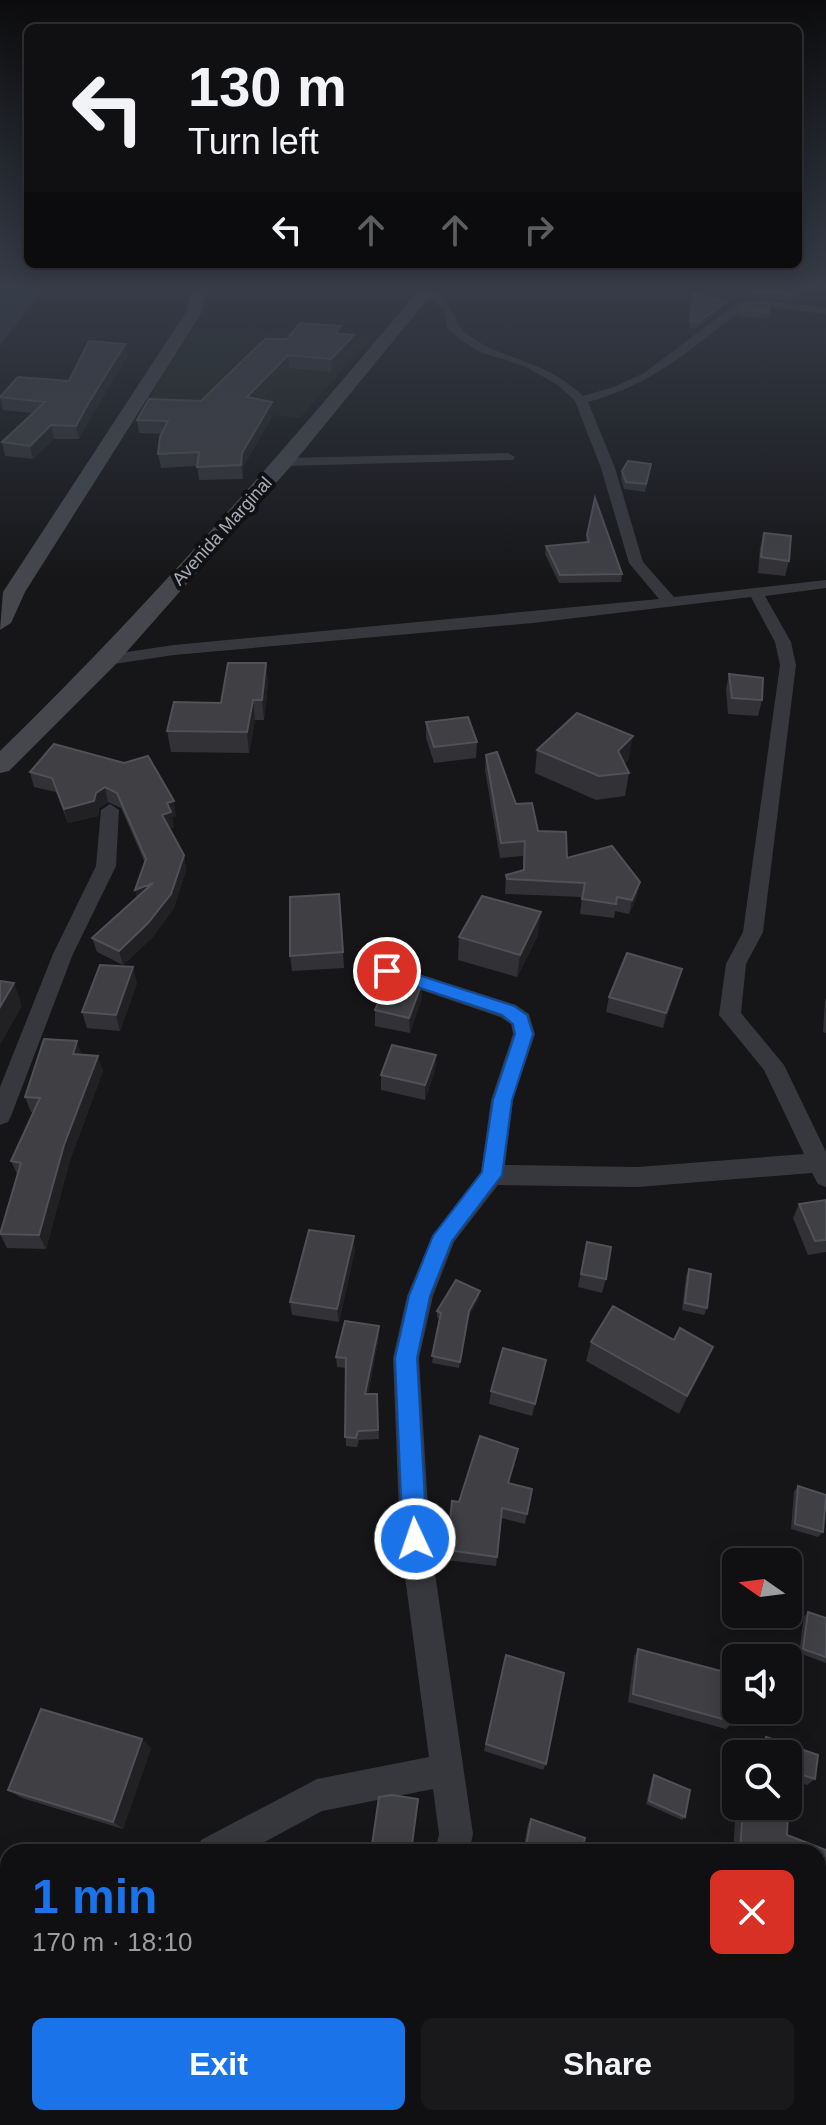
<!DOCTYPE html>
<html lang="en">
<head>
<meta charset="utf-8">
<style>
  body { margin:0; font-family:Helvetica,sans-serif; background:#19191b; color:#f1f3f6; height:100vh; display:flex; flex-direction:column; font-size:30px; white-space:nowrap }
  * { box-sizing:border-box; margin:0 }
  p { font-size:26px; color:#9c9d9f }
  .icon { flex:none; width:44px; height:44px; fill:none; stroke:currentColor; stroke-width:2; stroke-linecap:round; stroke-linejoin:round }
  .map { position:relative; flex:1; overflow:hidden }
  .sheet { position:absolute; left:0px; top:1844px; width:826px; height:282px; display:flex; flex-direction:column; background:#101012; border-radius:24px 24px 0 0; box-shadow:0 4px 20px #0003,0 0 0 2px #303032 }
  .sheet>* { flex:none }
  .top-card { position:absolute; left:24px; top:24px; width:778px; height:244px; border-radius:12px; box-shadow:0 4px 20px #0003,0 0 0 2px #303032; background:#101012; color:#f1f3f6; overflow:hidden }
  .needle { width:52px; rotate:284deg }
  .fabs { position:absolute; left:722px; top:1548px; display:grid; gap:16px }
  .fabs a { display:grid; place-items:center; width:80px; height:80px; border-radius:12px; background:#101012; box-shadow:0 4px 20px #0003,0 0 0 2px #303032; font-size:40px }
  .pin { position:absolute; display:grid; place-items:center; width:68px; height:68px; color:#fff; margin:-34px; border:4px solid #fff; border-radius:50%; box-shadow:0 2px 8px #0007 }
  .me { position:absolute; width:88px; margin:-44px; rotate:357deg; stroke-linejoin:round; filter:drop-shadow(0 0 6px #0008) }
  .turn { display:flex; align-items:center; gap:28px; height:168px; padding:0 32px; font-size:36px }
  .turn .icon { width:104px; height:104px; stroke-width:2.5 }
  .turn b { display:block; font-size:56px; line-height:68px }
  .lanes { display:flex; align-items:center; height:76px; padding:0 32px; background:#0003; justify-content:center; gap:40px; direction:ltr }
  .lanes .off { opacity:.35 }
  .round { display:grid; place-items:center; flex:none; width:84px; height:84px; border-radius:12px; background:#19191b }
  .head { display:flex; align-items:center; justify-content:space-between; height:136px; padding:0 32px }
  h1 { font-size:48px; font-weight:600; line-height:60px; color:#1a73e8 }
  .action { display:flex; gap:16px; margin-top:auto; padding:16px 32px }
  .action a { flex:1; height:92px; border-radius:12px; background:#1a73e8; color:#fff; font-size:32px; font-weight:600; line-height:92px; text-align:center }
  .action a+a { background:#19191b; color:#f1f3f6 }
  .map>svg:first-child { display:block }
  .green { fill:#1c231d }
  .water { fill:#2c353c }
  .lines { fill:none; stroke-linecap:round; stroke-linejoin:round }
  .street { fill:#37383d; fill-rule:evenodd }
  .secondary { fill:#45474d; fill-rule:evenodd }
  .wall { fill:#323236 }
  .shaded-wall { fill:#212124 }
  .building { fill:#3f3f44; stroke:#4f5156; stroke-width:2 }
  .route { fill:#1a73e8; stroke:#114b97; stroke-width:2 }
  .labels { text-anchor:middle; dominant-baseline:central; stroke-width:8; stroke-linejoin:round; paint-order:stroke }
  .far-street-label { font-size:18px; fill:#a8adb8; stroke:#111113 }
</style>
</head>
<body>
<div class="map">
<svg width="826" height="2125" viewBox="0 0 826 2125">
  <rect width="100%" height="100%" fill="#161618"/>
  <!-- green -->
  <path class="green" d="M190,328L372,337L300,418L146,404Z"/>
  <!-- water -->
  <path class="water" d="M0,285H46L0,346Z"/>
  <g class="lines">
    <!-- street -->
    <path class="street" d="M422,288C452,286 451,323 467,334C505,362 544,359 583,396L614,387L644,373L737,303L763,300L826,308V314L763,306L744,308C691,349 654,384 588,402L615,468L643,562L674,597L826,580V588L765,596L791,642L796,665L763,932L746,964L741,1013L784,1065L826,1152V1187L818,1184L812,1173L638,1187L498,1185L454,1242L433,1296L419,1358L430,1539L473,1834L469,1852H435L439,1834L433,1789L322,1811L246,1852H196L201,1840L317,1779L429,1757L400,1539L393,1358L407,1296L432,1236L481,1172L491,1100L513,1034L511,1024L500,1017L380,976L377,971L380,966H394L516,1005L529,1014L535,1034L513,1100L505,1165L638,1167L804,1154L764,1070L719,1015L726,964L743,932L780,665L775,642L751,597L533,623L174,655L107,665L99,660L107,655L174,645L659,599L629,563L601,468L575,401L558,385L524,366L480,352L458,338L447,328L443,308L422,292Z
      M508,453L515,457L513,460L284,466L277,462L284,458Z
      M110,804L119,810L116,866L73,954L11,1116L8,1122L0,1125V1087L53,954L96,866L101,810Z
      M0,1866H8V1900H0Z
      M348,2118H386L383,2125H345Z"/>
    <!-- secondary -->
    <path class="secondary" d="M193,285H208L202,312L25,592L11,623L0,630L3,592L186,312Z
      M423,285H439L291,466L115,665L9,771L0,773V751C151,604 288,446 423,285Z"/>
  </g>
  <!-- wall -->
  <path class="wall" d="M759,285H806L797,301L752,298L753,292Z
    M694,294L727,301L726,307L698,328H689Z
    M740,310L769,312L768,319L738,316Z
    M342,334L354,348L331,372L289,368L259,400L273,415L243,467V479L199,480L197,466L161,468L158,454L161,434L139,433L137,420L201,401L287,339Z
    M127,357L91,417L79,439H54L33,459L5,456L2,442L32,413L3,410L0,397L69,381Z
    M622,471L650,472L645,492L624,489L621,478Z
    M764,533L789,561L785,576L758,573L760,548Z
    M587,535L622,574L621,582L559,583L545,554L546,546L586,542Z
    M266,663L268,684L264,720H255L249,753L171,752L167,731L221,703Z
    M729,674L762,700L758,716L728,714L726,689Z
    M426,722L477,742L476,758L434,763L426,738Z
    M54,744L176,816L172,817L174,827L169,828L184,855L186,870L174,908L152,938L123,965L97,952L92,938L137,898L145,863L121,808L108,802L99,808L98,816L68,823L56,792L34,787L30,772Z
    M537,750L629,759L624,764L629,773L625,796L596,800L535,773Z
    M486,755L516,804L538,831L567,858L637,897L629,914L615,911L614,918L580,914L582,897L505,894L506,875L523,870V856L500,858L485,770Z
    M339,894L344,968L292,971L290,956Z
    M538,935L517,977L458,960L459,937Z
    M137,983L120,1031L87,1028L82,1012Z
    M678,984L663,1028L606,1012L609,997Z
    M422,998L410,1033L375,1026V1010Z
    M826,998V1033L823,1032L825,1001Z
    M82,1055L103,1071L70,1160L46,1249L7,1248L0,1234L18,1176L11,1161L33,1112H31L25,1097Z
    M436,1055L435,1070L425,1100L381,1090V1075Z
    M826,1200V1252L808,1255L793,1218L799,1204Z
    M587,1242L606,1279L602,1293L578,1287Z
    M355,1250L339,1322L292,1315L290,1302Z
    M689,1269L707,1308L704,1315L682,1310L686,1276Z
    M479,1298L468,1318L459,1368L432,1363L440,1319L437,1318V1311Z
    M379,1336L368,1394H377L379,1439L359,1440L357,1447L346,1446V1368L337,1367L336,1357Z
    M674,1340L713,1347L705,1365L679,1414L586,1361L591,1342Z
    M543,1372L532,1416L489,1404L491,1391Z
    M518,1449L509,1483L532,1489L525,1524L501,1518L496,1566L446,1560L452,1501L459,1502Z
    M798,1486L823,1532L818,1537L791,1529L794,1492Z
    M808,1612L826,1618V1663L799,1653L804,1617Z
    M638,1649L733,1722L726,1729L628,1702L634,1657Z
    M506,1655L546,1764L543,1770L484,1751Z
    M766,1737L818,1755L815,1779L807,1785L789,1779L787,1835L826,1850V1902L818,1899V1852H733L736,1806H788V1754H757L758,1744Z
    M151,1748L123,1829L22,1798L8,1790Z
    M654,1775L685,1817L682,1820L646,1804L652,1778Z
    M531,1819L582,1852H523L528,1824Z
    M554,2118H590L589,2125H551Z"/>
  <!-- shaded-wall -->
  <path class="shaded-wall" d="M803,285H806L797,301L798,294Z
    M727,301L726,307L698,328L699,322Z
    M354,335V348L331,372V359Z
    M125,344L127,357L91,417L79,439L76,426L88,404Z
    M288,355L289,368L248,411L247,397Z
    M272,402L273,415L243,467V479L241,465L242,453Z
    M51,425L54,439L33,459L30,446Z
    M266,663L268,684L264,720L262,700Z
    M253,700L255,720L249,753L247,732Z
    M633,736L629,759L615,774L618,751Z
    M105,787L108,802L99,808L98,816L68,823L64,809Z
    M174,801L176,816L172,817L174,827L165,830L162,815L167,803Z
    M184,855L186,870L174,908L152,938L123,965L119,951Z
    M640,882L637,897L629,914L632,900Z
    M153,883L138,905L135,890Z
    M541,912L538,935L517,977L520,955Z
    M133,967L137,983L120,1031L116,1015Z
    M682,969L678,984L663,1028L666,1013Z
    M14,983L22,1006L0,1045V1007Z
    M422,983V998L410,1033L409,1018Z
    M77,1041L82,1056L73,1054Z
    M436,1055L435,1070L425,1100V1085Z
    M98,1056L103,1071L70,1160L46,1249L39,1235L64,1145Z
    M354,1236L355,1250L339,1322L337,1309Z
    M480,1291L479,1298L468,1318L459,1368L469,1311Z
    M379,1326V1336L366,1403L365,1394Z
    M713,1347L705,1365L679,1414L687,1396Z
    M142,1739L151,1748L123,1829L113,1822Z
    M230,2118H234L232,2125H228Z"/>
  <!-- building -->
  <path class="building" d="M759,285H803L798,294L753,292Z
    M694,294L727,301L699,322L690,321Z
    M764,302L769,303V312L740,310L746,304Z
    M300,323L341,326L336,333L354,335L331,359L288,355L247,397L272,402L242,453L241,465L197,467L199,452L158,454L160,437L168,421L137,420L149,399L201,401L265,339H287Z
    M89,341L125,344L88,404L76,426L51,425L30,446L2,442L45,402L0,397L18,377L69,381Z
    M628,461L651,464L646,484L626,482L622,471Z
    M595,498L622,574L560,575L546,546L589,542L587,535Z
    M764,533L791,536L789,561L761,557Z
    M228,663H266L262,700H253L247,732L167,731L174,702L221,703Z
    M729,674L763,678L762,700L732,698Z
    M577,713L633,736L618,751L629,773L599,776L537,750Z
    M468,717L477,742L434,747L426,722Z
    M54,744L124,763L148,756L174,801L167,803L171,812L162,815L184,855L171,894L148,923L119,951L92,938L153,883L135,890L146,859L117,793L105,787L96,793L94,801L64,809L52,778L30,772Z
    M497,752L516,804L532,803L538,831L566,832L567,858L612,846L640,882L632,900L617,897L616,904L582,899L585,883L507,879L506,875L524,870L525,841L501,843L486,755Z
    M339,894L343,952L290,956V897Z
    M482,896L541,912L520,955L459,937Z
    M627,953L682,969L666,1013L609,997Z
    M100,965L133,967L116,1015L82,1012Z
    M389,976L422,983L409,1018L375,1010Z
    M0,981L14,983L0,1007Z
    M44,1039L77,1041L73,1054L98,1056L64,1145L39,1235L0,1234L21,1163L11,1161L40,1098L25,1097Z
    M392,1045L436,1055L425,1085L381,1075Z
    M826,1200V1240L815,1241L799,1204Z
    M309,1230L354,1236L337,1309L290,1302Z
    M587,1242L611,1247L606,1279L581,1274Z
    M689,1269L711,1274L707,1308L685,1303Z
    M456,1280L480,1291L469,1311L460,1362L432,1356L441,1313L437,1311Z
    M613,1306L674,1340L680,1328L713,1347L687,1396L591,1342Z
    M345,1321L379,1326L365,1394H377L378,1430L358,1431L356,1438L345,1437L346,1358L336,1357Z
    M503,1348L546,1360L535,1404L491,1391Z
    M480,1436L518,1449L508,1483L532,1489L527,1514L502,1508L497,1557L447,1550L452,1501L459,1502Z
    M798,1486L826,1495L823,1532L795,1524Z
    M808,1612L826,1618V1657L803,1649Z
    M638,1649L736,1675L733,1722L633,1694Z
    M506,1655L564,1673L546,1764L486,1744Z
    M41,1709L142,1739L113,1822L8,1790Z
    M766,1737L818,1755L815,1779L790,1771L787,1835L826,1850V1895L818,1892V1852H740L743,1806H788V1754H764Z
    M654,1775L690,1790L685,1817L649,1801Z
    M392,1795L418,1799L411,1852H371L379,1797Z
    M531,1819L585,1838L582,1852H525Z
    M818,1956L826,1958V2016H825L822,2099L818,2098Z
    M8,2024V2097H0V2055H1Z
    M178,2118H230L228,2125H176Z
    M466,2118H501L500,2125H470L466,2124Z
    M559,2118H590L589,2125H556Z"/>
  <!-- sky -->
  <linearGradient id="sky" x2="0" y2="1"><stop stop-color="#0c0c0d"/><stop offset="0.49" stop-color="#363c48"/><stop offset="1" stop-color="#363c48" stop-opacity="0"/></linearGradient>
  <rect width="826" height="582" fill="url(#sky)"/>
  <!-- route -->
  <path class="route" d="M387,965L514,1006L527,1015L533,1034L512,1100L502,1175L452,1241L430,1296L417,1358L427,1539L423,1547L415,1551L406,1547L403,1539L395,1358L409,1296L433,1236L482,1172L493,1100L515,1034L513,1024L502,1015L381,975V966Z"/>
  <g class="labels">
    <!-- far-street labels -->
    <g class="far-street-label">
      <text transform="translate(222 531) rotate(-48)">Avenida Marginal</text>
    </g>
  </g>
</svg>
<div class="fabs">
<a><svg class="needle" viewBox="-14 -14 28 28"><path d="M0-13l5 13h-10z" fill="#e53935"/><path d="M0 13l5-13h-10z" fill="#9c9d9f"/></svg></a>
<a><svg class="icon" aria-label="sound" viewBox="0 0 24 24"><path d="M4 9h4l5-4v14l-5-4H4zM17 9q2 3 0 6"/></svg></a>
<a><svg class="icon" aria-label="search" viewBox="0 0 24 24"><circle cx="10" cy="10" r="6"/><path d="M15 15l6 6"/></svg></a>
</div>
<div class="pin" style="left:387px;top:971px;background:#d93025"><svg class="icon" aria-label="arrive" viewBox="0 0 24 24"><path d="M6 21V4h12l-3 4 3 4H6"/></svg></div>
<svg class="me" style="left:415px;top:1539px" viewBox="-20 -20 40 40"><circle r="17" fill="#1a73e8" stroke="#fff" stroke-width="3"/><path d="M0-11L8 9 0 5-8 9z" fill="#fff"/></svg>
<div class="top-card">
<div class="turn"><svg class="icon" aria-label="left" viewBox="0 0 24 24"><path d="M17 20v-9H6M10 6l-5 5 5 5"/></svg><div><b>130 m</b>Turn left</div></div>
<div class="lanes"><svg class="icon" aria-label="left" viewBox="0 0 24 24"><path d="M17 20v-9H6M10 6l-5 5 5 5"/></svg><svg class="icon off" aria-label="ahead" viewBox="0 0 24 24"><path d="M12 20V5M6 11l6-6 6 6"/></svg><svg class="icon off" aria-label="ahead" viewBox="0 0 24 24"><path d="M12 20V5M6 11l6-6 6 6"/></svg><svg class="icon off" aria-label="right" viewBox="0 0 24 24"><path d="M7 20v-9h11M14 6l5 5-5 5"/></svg></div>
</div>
<section class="sheet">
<div class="head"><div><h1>1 min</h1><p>170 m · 18:10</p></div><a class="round" style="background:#d93025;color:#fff"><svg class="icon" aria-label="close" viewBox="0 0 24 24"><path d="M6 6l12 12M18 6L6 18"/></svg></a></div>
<div class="action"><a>Exit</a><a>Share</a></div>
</section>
</div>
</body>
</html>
